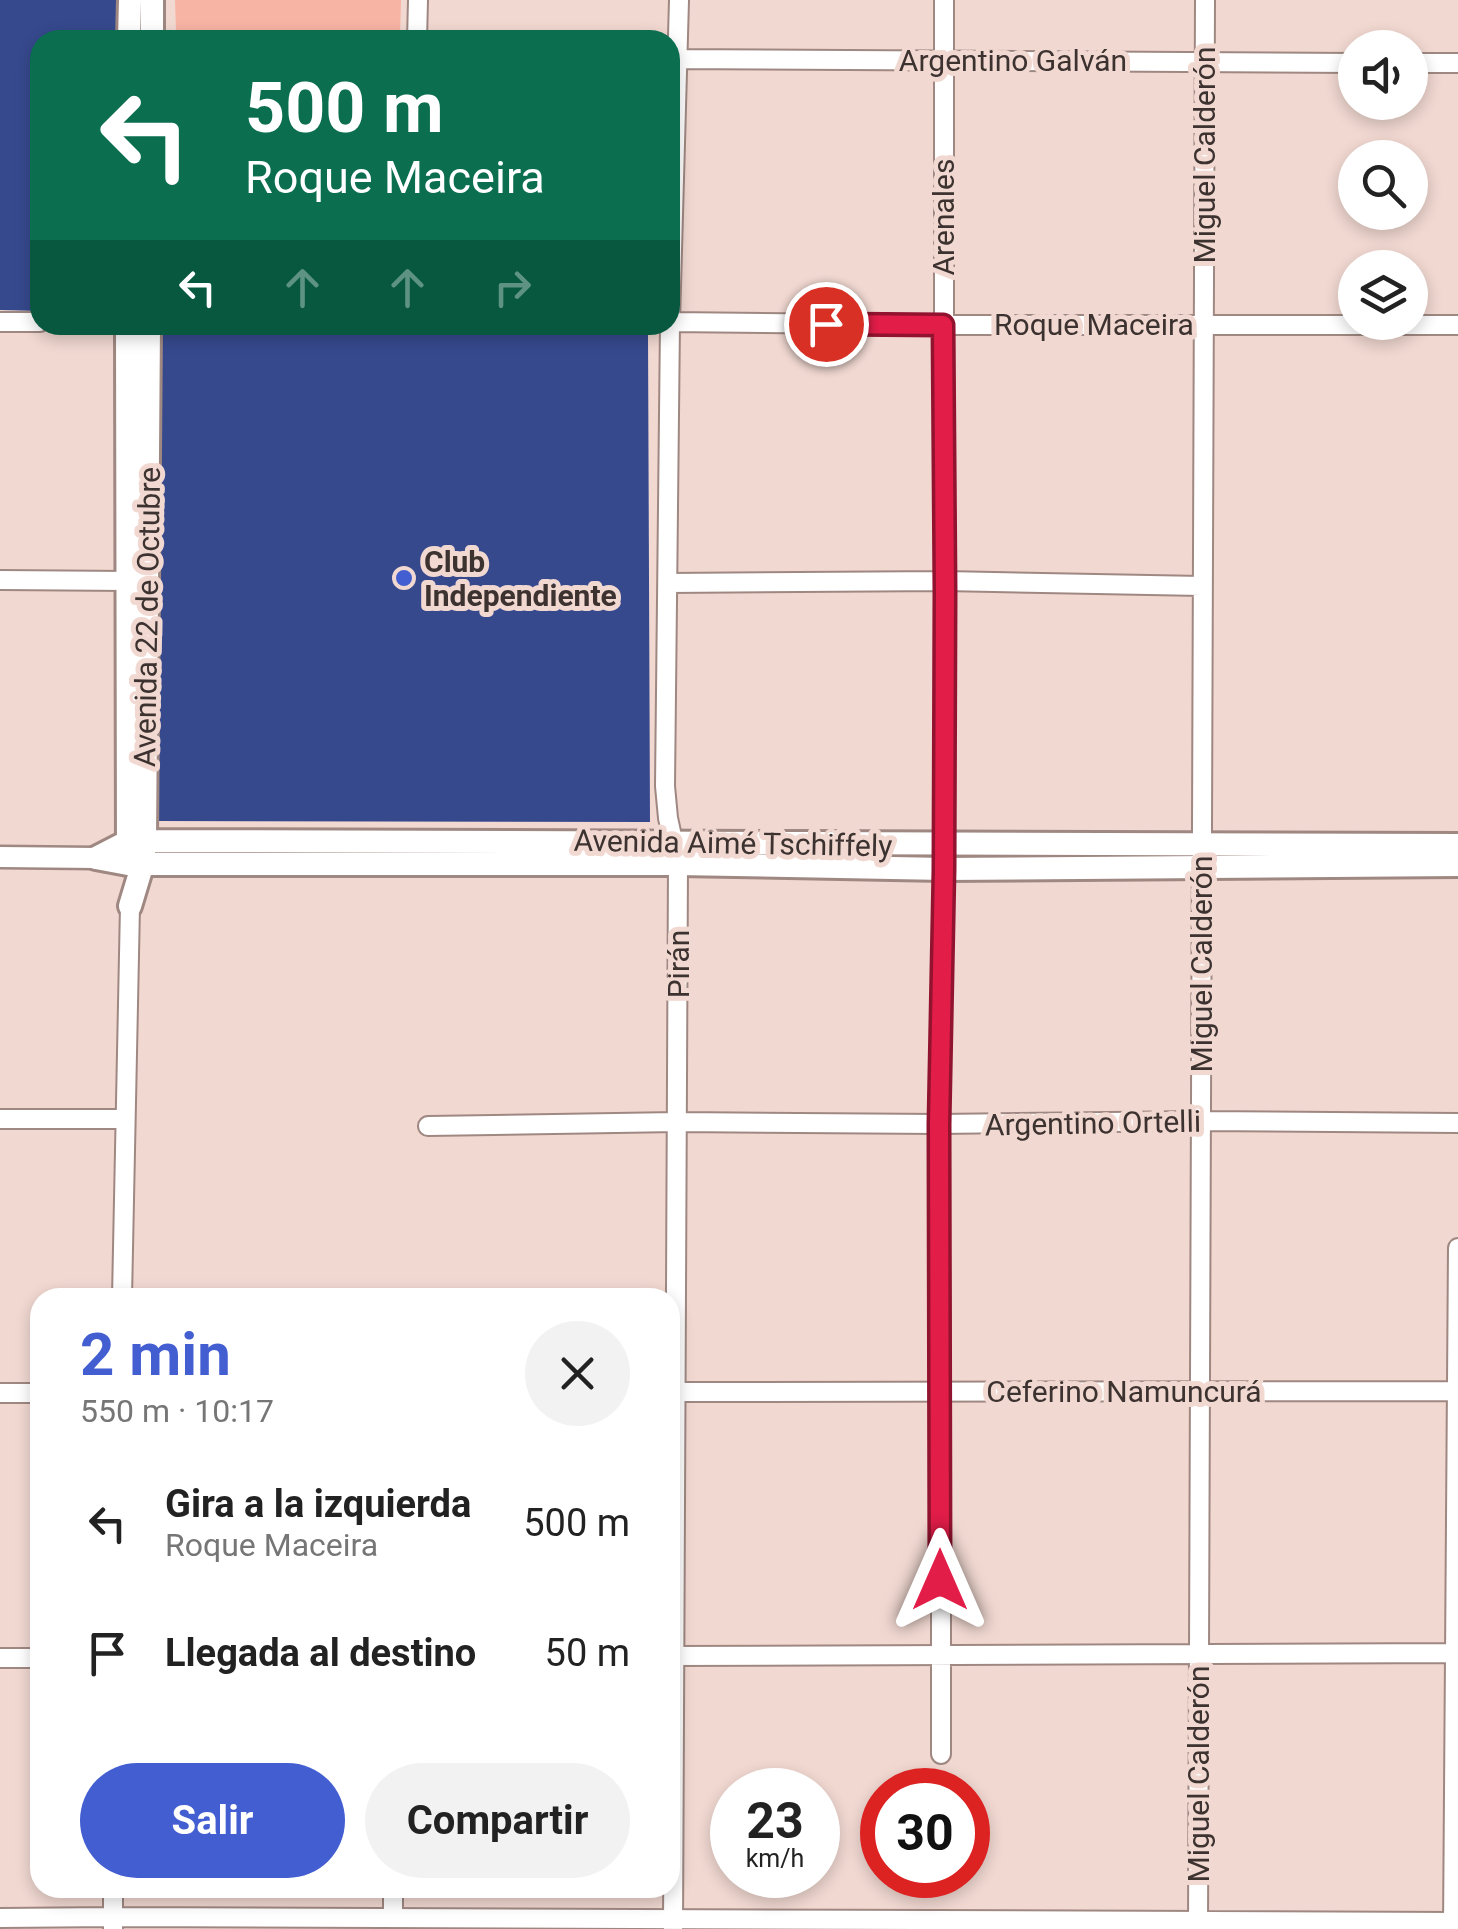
<!DOCTYPE html>
<html lang="es">
<head>
<meta charset="utf-8">
<style>
  body { margin:0; font-family:Roboto,sans-serif; background:#f2f2f2; color:#222; height:100vh; display:flex; flex-direction:column; font-size:38px; white-space:nowrap }
  * { box-sizing:border-box; margin:0 }
  p { font-size:32px; color:#767676 }
  .icon { flex:none; width:55px; height:55px; fill:none; stroke:currentColor; stroke-width:2; stroke-linecap:round; stroke-linejoin:round }
  .map { position:relative; flex:1; overflow:hidden }
  .sheet { position:absolute; left:30px; top:1288px; width:650px; height:610px; display:flex; flex-direction:column; background:#fff; border-radius:30px; box-shadow:0 5px 15px #0003 }
  .sheet>* { flex:none }
  .top-card { position:absolute; left:30px; top:30px; width:650px; height:305px; border-radius:30px; box-shadow:0 5px 15px #0003; background:#0b6e4f; color:#fff; overflow:hidden }
  .controls { position:absolute; left:1338px; top:30px; display:grid; gap:20px }
  .controls a { display:grid; place-items:center; width:90px; height:90px; border-radius:50%; background:#fff; box-shadow:0 5px 15px #0003; font-size:50px }
  .speed { position:absolute; left:710px; top:1768px; display:flex; gap:20px; font-size:50px; font-weight:700; text-align:center }
  .speed>* { display:grid; place-content:center; width:130px; height:130px; border-radius:50%; background:#fff; box-shadow:0 5px 15px #0003; line-height:1 }
  .speed small { font-size:25px; font-weight:400 }
  .speed .limit { border:15px solid #d22; background:#fff; color:#111 }
  .pin { position:absolute; display:grid; place-items:center; width:85px; height:85px; color:#fff; margin:-42px; border:5px solid #fff; border-radius:50%; box-shadow:0 2px 10px #0007 }
  .me { position:absolute; width:110px; margin:-55px; rotate:0deg; stroke-linejoin:round; filter:drop-shadow(0 0 8px #0008) }
  .turn { display:flex; align-items:center; gap:35px; height:210px; padding:0 50px; font-size:45px }
  .turn .icon { width:130px; height:130px; stroke-width:2.5 }
  .turn b { display:block; font-size:70px; line-height:85px }
  .lanes { display:flex; align-items:center; height:95px; padding:0 50px; background:#0003; justify-content:center; gap:50px; direction:ltr }
  .lanes .off { opacity:.35 }
  .round { display:grid; place-items:center; flex:none; width:105px; height:105px; border-radius:52px; background:#f2f2f2 }
  .headline { display:flex; align-items:center; justify-content:space-between; height:170px; padding:0 50px }
  h1 { font-size:60px; font-weight:700; line-height:75px; color:#435ed1 }
  .primary-button { display:flex; gap:20px; margin-top:auto; padding:20px 50px }
  .primary-button a { flex:1; height:115px; border-radius:60px; background:#435ed1; color:#fff; font-size:40px; font-weight:700; line-height:115px; text-align:center }
  .primary-button a+a { background:#f2f2f2; color:#222 }
  ul { padding:0; list-style:none }
  li { display:flex; align-items:center; gap:30px; height:130px; padding:0 50px }
  li div { flex:1 }
  li b { display:block; font-size:38px }
  li em { font-style:normal }
  .map>svg:first-child { display:block }
  .green { fill:#f7b3a3 }
  .building { fill:#36498d }
  .lines { fill:none; stroke-linecap:round; stroke-linejoin:round }
  .minor-casing { stroke:#9f8882; stroke-width:22 }
  .tertiary-casing { stroke:#9f8882; stroke-width:25 }
  .secondary-casing { stroke:#9f8882; stroke-width:28 }
  .minor { stroke:#fff; stroke-width:18 }
  .tertiary { stroke:#fff; stroke-width:20 }
  .secondary { stroke:#fff; stroke-width:22 }
  .route-casing { stroke:#92132f; stroke-width:25 }
  .route { stroke:#e11d48; stroke-width:18 }
  .poi-dot { fill:#435ed1; stroke:#f1d8d1; stroke-width:4 }
  .labels { text-anchor:middle; dominant-baseline:central; stroke-width:10; stroke-linejoin:round; paint-order:stroke }
  .street-label { font-size:30px; fill:#3c3230; stroke:#f1d8d1 }
  .poi-label { font-size:30px; font-weight:bold; fill:#3c3230; stroke:#f1d8d1; text-anchor:start }
</style>
</head>
<body>
<div class="map">
<svg width="1458" height="1929" viewBox="0 0 1458 1929">
  <rect width="100%" height="100%" fill="#f1d8d1"/>
  <!-- green -->
  <path class="green" d="M175,0H401L400,37L176,32Z"/>
  <!-- building -->
  <path class="building" d="M0,0H119L118,40H40V311L0,310Z
    M160,333L648,334L650,822L158,821Z"/>
  <g class="lines">
    <defs>
      <path id="minor" d="M417,40L418,0
        M670,59L1355,63
        M1410,63H1458
        M0,322H40
        M670,322L943,325H1458
        M0,580L129,581
        M668,583L945,581L1202,586
        M0,1119H124
        M428,1126L677,1122L939,1124L1200,1121L1458,1123
        M122,1298L130,906
        M670,1392L1458,1391
        M0,1393H40
        M670,1656L1458,1653
        M0,1658H40
        M941,1754V1392L939,1124L944,869V0
        M0,1918L113,1917L1458,1922
        M393,1918V1888
        M113,1929V1888
        M673,1929L678,864L668,818L665,786L670,322L679,0
        M1198,1929L1205,0
        M1453,1929L1458,1248"/>
      <path id="tertiary" d="M0,857L96,858"/>
      <path id="secondary" d="M129,40L130,0
        M152,40V0
        M127,325L128,856
        M96,858L127,842L145,841C583,841 1020,845 1458,845
        M96,858L128,864H678L944,869L1458,865
        M130,906L143,863L145,841L149,325"/>
    </defs>
    <!-- minor casing -->
    <use href="#minor" class="minor-casing"/>
    <!-- tertiary casing -->
    <use href="#tertiary" class="tertiary-casing"/>
    <!-- secondary casing -->
    <use href="#secondary" class="secondary-casing"/>
    <!-- minor -->
    <use href="#minor" class="minor"/>
    <!-- tertiary -->
    <use href="#tertiary" class="tertiary"/>
    <!-- secondary -->
    <use href="#secondary" class="secondary"/>
  </g>
  <g class="lines">
    <defs>
      <path id="route" d="M826,324L943,325L945,592L944,869L939,1124L940,1580"/>
    </defs>
    <!-- route casing -->
    <use href="#route" class="route-casing"/>
    <!-- route -->
    <use href="#route" class="route"/>
  </g>
  <!-- markers -->
  <circle class="poi-dot" cx="404" cy="578" r="10"/>
  <g class="labels">
    <!-- street labels -->
    <g class="street-label">
      <text x="1013" y="60">Argentino Galván</text>
      <text transform="translate(1204 155) rotate(-90)">Miguel Calderón</text>
      <text transform="translate(943 217) rotate(-90)">Arenales</text>
      <text x="1094" y="324">Roque Maceira</text>
      <text transform="translate(147 617) rotate(-89)">Avenida 22 de Octubre</text>
      <text transform="translate(733 843) rotate(1)">Avenida Aimé Tschiffely</text>
      <text transform="translate(678 964) rotate(-90)">Pirán</text>
      <text transform="translate(1201 964) rotate(-90)">Miguel Calderón</text>
      <text transform="translate(1093 1123) rotate(-1)">Argentino Ortelli</text>
      <text x="1124" y="1391">Ceferino Namuncurá</text>
      <text transform="translate(1198 1774) rotate(-90)">Miguel Calderón</text>
    </g>
    <!-- poi labels -->
    <g class="poi-label">
      <text x="424" y="561">Club<tspan x="424" dy="34">Independiente</tspan></text>
    </g>
  </g>
</svg>
<div class="controls">
<a><svg class="icon" aria-label="sound" viewBox="0 0 24 24"><path d="M4 9h4l5-4v14l-5-4H4zM17 9q2 3 0 6"/></svg></a>
<a><svg class="icon" aria-label="search" viewBox="0 0 24 24"><circle cx="10" cy="10" r="6"/><path d="M15 15l6 6"/></svg></a>
<a><svg class="icon" aria-label="layers" viewBox="0 0 24 24"><path d="M12 4l9 5-9 5-9-5zM3 14l9 5 9-5"/></svg></a>
</div>
<div class="speed"><div>23<small>km/h</small></div><div class="limit">30</div></div>
<div class="pin" style="left:826px;top:324px;background:#d93025"><svg class="icon" aria-label="arrive" viewBox="0 0 24 24"><path d="M6 21V4h12l-3 4 3 4H6"/></svg></div>
<svg class="me" style="left:940px;top:1580px" viewBox="-20 -20 40 40"><path d="M0-17L14 15 0 8-14 15z" fill="#e11d48" stroke="#fff" stroke-width="4"/></svg>
<div class="top-card">
<div class="turn"><svg class="icon" aria-label="left" viewBox="0 0 24 24"><path d="M17 20v-9H6M10 6l-5 5 5 5"/></svg><div><b>500 m</b>Roque Maceira</div></div>
<div class="lanes"><svg class="icon" aria-label="left" viewBox="0 0 24 24"><path d="M17 20v-9H6M10 6l-5 5 5 5"/></svg><svg class="icon off" aria-label="ahead" viewBox="0 0 24 24"><path d="M12 20V5M6 11l6-6 6 6"/></svg><svg class="icon off" aria-label="ahead" viewBox="0 0 24 24"><path d="M12 20V5M6 11l6-6 6 6"/></svg><svg class="icon off" aria-label="right" viewBox="0 0 24 24"><path d="M7 20v-9h11M14 6l5 5-5 5"/></svg></div>
</div>
<section class="sheet">
<div class="headline"><div><h1>2 min</h1><p>550 m · 10:17</p></div><a class="round"><svg class="icon" aria-label="close" viewBox="0 0 24 24"><path d="M6 6l12 12M18 6L6 18"/></svg></a></div>
<ul>
<li><svg class="icon" aria-label="left" viewBox="0 0 24 24"><path d="M17 20v-9H6M10 6l-5 5 5 5"/></svg><div><b>Gira a la izquierda</b><p>Roque Maceira</p></div><em>500 m</em></li>
<li><svg class="icon" aria-label="arrive" viewBox="0 0 24 24"><path d="M6 21V4h12l-3 4 3 4H6"/></svg><div><b>Llegada al destino</b></div><em>50 m</em></li>
</ul>
<div class="primary-button"><a>Salir</a><a>Compartir</a></div>
</section>
</div>
</body>
</html>
